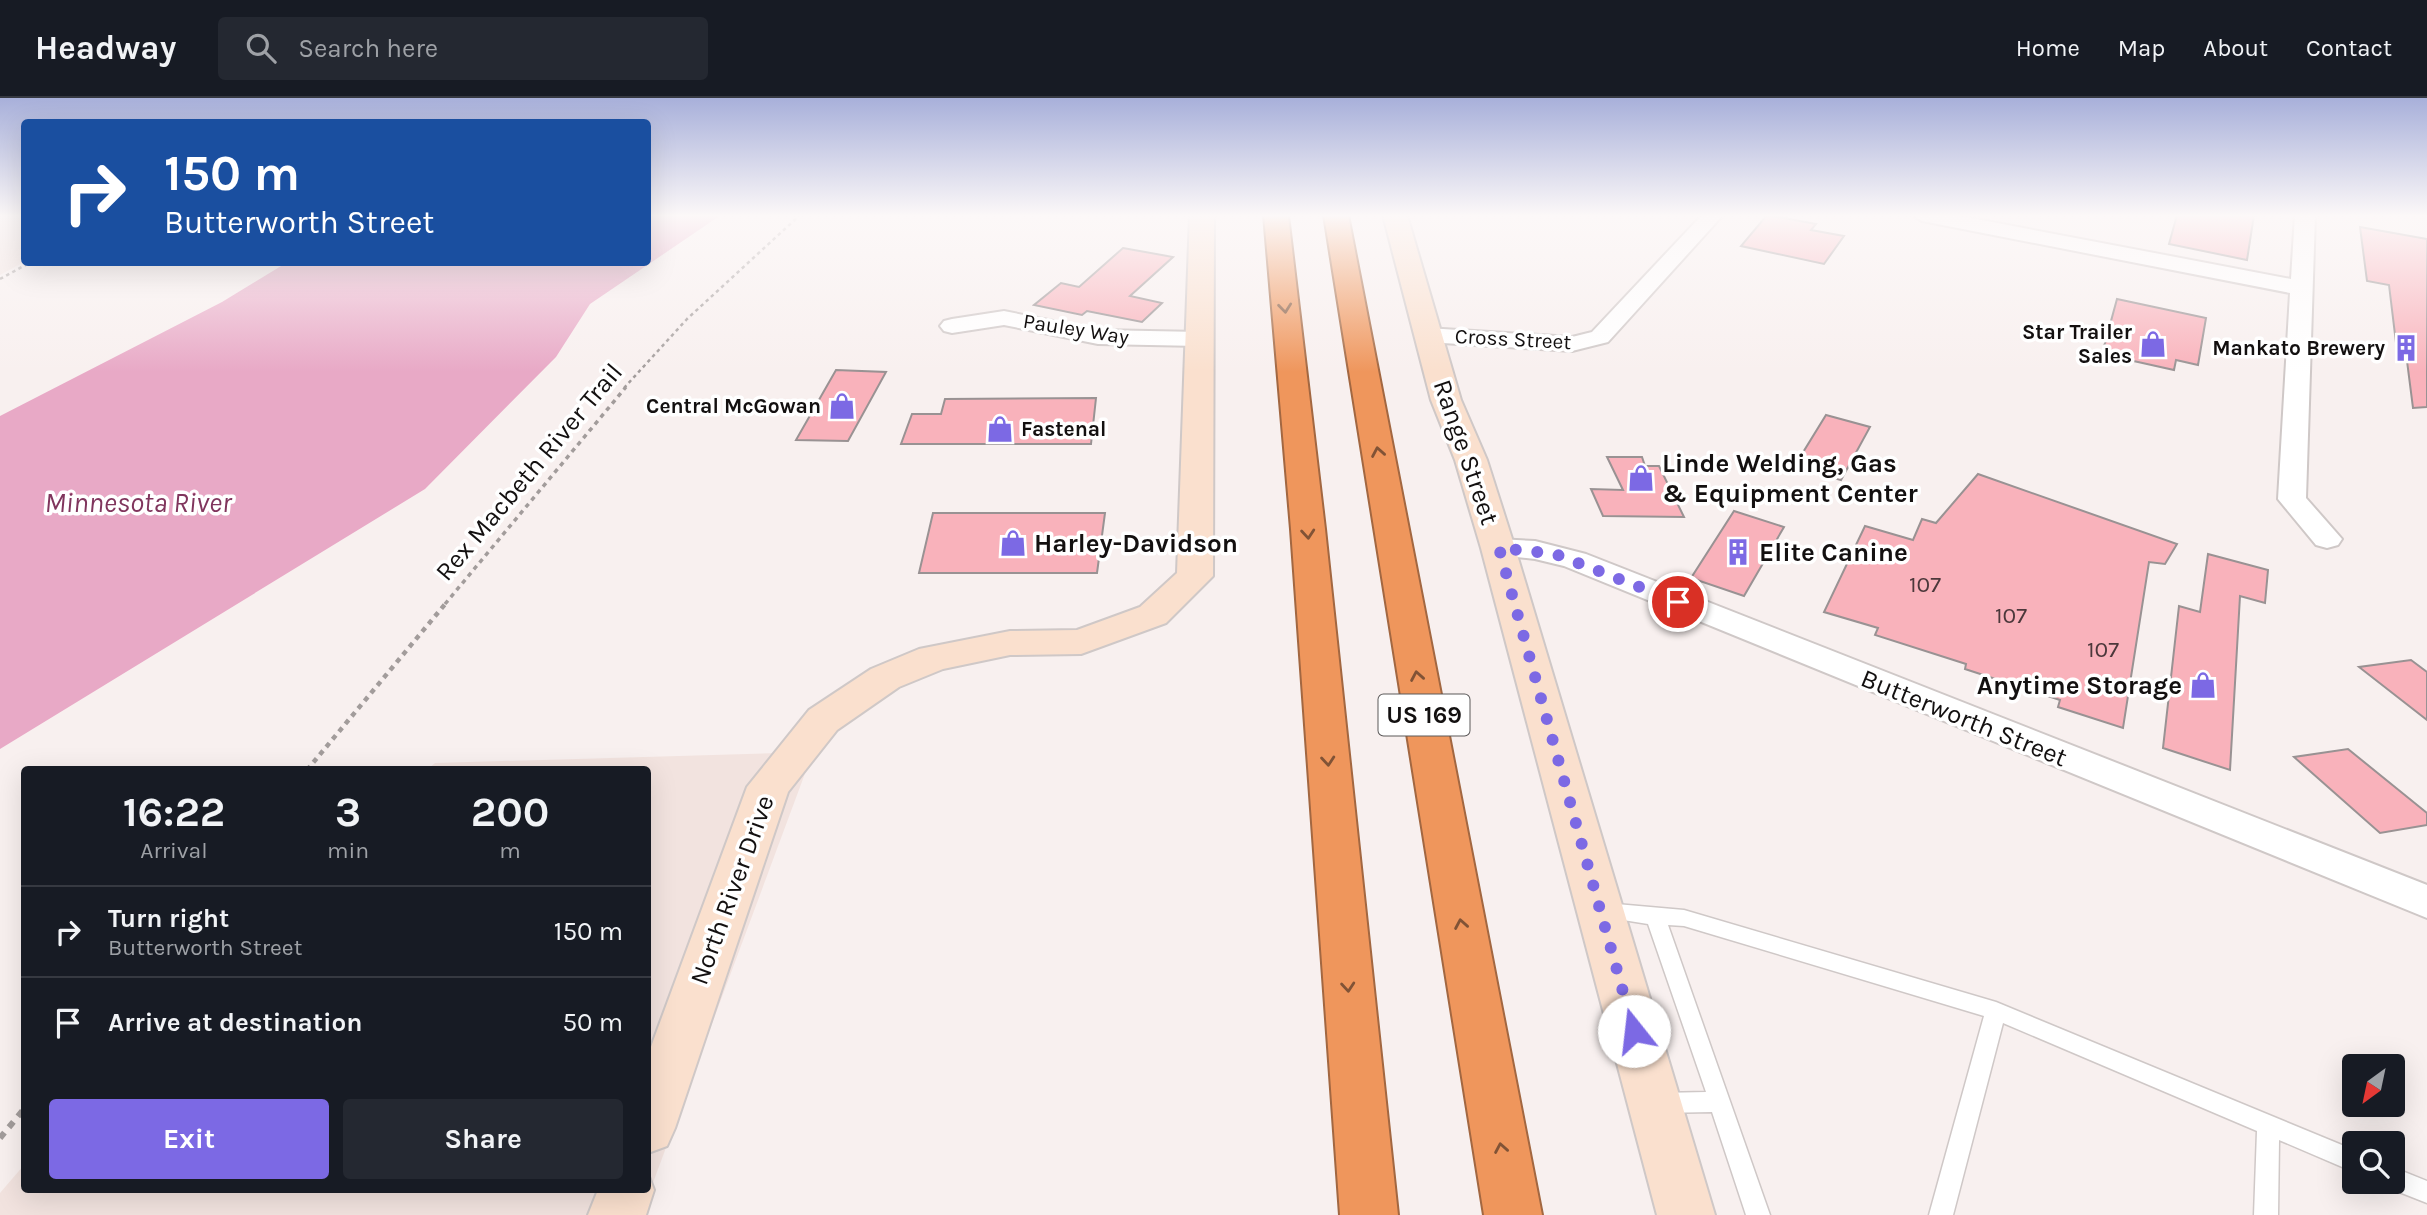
<!DOCTYPE html>
<html lang="en">
<head>
<meta charset="utf-8">
<style>
  body { margin:0; font-family:Karla,sans-serif; background:#242831; color:#f1f3f6; height:100vh; display:flex; flex-direction:column; font-size:26px; white-space:nowrap }
  * { box-sizing:border-box; margin:0 }
  p { font-size:23px; color:#9ea1a6 }
  .icon { flex:none; width:38px; height:38px; fill:none; stroke:currentColor; stroke-width:2; stroke-linecap:round; stroke-linejoin:round }
  .map { position:relative; flex:1; overflow:hidden }
  .panel { position:absolute; left:21px; top:668px; width:630px; height:427px; display:flex; flex-direction:column; background:#171b24; border-radius:7px; box-shadow:0 7px 28px #0002 }
  .panel>* { flex:none }
  .top-card { position:absolute; left:21px; top:21px; width:630px; height:147px; border-radius:7px; box-shadow:0 7px 28px #0002; background:#1a4fa0; color:#fff; overflow:hidden }
  .needle { width:46px; rotate:213deg }
  .buttons { position:absolute; left:2342px; top:956px; display:grid; gap:14px }
  .buttons a { display:grid; place-items:center; width:63px; height:63px; border-radius:7px; background:#171b24; box-shadow:0 7px 28px #0002; font-size:35px }
  .pin { position:absolute; display:grid; place-items:center; width:60px; height:60px; color:#fff; margin:-30px; border:4px solid #fff; border-radius:50%; box-shadow:0 2px 7px #0007 }
  .me { position:absolute; width:77px; margin:-38px; rotate:344deg; stroke-linejoin:round; filter:drop-shadow(0 0 5px #0008) }
  .turn { display:flex; align-items:center; gap:24px; height:147px; padding:0 28px; font-size:32px }
  .turn .icon { width:91px; height:91px; stroke-width:2.5 }
  .turn b { display:block; font-size:49px; line-height:60px }
  .eta { display:flex; justify-content:space-evenly; align-items:center; height:119px; text-align:center }
  .eta b { font-size:42px; font-weight:700; line-height:49px }
  .primary-button { display:flex; gap:14px; margin-top:auto; padding:14px 28px }
  .primary-button a { flex:1; height:80px; border-radius:7px; background:#7c69e4; color:#fff; font-size:28px; font-weight:700; line-height:80px; text-align:center }
  .primary-button a+a { background:#242831; color:#f1f3f6 }
  ul { padding:0; list-style:none }
  li { display:flex; align-items:center; gap:21px; height:91px; padding:0 28px; border-top:2px solid #363941 }
  li div { flex:1 }
  li b { display:block; font-size:26px }
  li em { font-style:normal }
  header { display:flex; align-items:center; gap:42px; box-sizing:border-box; height:98px; padding:0 35px; background:#171b24; border-bottom:2px solid #363941 }
  header strong { font-size:33px }
  nav { display:flex; gap:38px; margin-inline-start:auto; font-size:24px }
  .search { width:490px; height:63px; background:#242831; display:flex; align-items:center; gap:18px; box-sizing:border-box; padding:0 24px; border-radius:7px; color:#9ea1a6; font-size:26px }
  .map>svg:first-child { display:block }
  .built { fill:#f2e3df }
  .water { fill:#e8a9c6 }
  .building { fill:#f9b2bb; stroke:#999293; stroke-width:2 }
  .lines { fill:none; stroke-linecap:round; stroke-linejoin:round }
  .lane-casing { stroke:#cfc8c7; stroke-width:3 }
  .street-casing { stroke:#cfc8c7; stroke-width:4 }
  .secondary-casing { stroke:#cfc8c7; stroke-width:4 }
  .highway-casing { stroke:#a26741; stroke-width:4 }
  .path-far3 { stroke:#a29c9b; stroke-width:2.5; stroke-dasharray:3.5 3.5; stroke-linecap:butt }
  .path-far2 { stroke:#a29c9b; stroke-width:3.5; stroke-dasharray:4.5 4.5; stroke-linecap:butt }
  .path-far1 { stroke:#a29c9b; stroke-width:4.5; stroke-dasharray:5 5; stroke-linecap:butt }
  .path { stroke:#a29c9b; stroke-width:6; stroke-dasharray:7 7; stroke-linecap:butt }
  .lane { fill:#fff; fill-rule:evenodd }
  .street { fill:#fff; fill-rule:evenodd }
  .secondary { fill:#fae0ce; fill-rule:evenodd }
  .highway { fill:#ef965c; fill-rule:evenodd }
  .oneway { stroke:#815336 }
  .route { stroke:#7c69e4; stroke-width:12; stroke-dasharray:0 21.6 }
  .labels { text-anchor:middle; dominant-baseline:central; stroke-width:7; stroke-linejoin:round; paint-order:stroke }
  .far-street-label { font-size:21px; fill:#131010; stroke:#fff }
  .far-poi-label { font-size:21px; font-weight:bold; fill:#131010; stroke:#fff; text-anchor:end }
  .number-label { font-size:23px; fill:#4c383b }
  .shield { fill:#fff; stroke:#5a5858; stroke-width:2 }
  .shield-label { font-size:24px; font-weight:bold; fill:#131010 }
  .street-label { font-size:26px; fill:#131010; stroke:#fff }
  .poi-label { font-size:26px; font-weight:bold; fill:#131010; stroke:#fff; text-anchor:start }
  .water-label { font-size:28px; font-style:italic; fill:#80355d; stroke:#fff }
</style>
</head>
<body>
<header>
<strong>Headway</strong>
<div class="search"><svg class="icon" aria-label="search" viewBox="0 0 24 24"><circle cx="10" cy="10" r="6"/><path d="M15 15l6 6"/></svg>Search here</div>
<nav><a>Home</a><a>Map</a><a>About</a><a>Contact</a></nav>
</header>
<div class="map">
<svg width="2427" height="1117" viewBox="0 0 2427 1117">
  <rect width="100%" height="100%" fill="#f8f0ef"/>
  <!-- built -->
  <path class="built" d="M0,117H24V164L0,177Z
    M813,654L641,1117H0V1095L24,1067V1092H648V672H427L435,665Z"/>
  <!-- water -->
  <path class="water" d="M648,117H721L590,206L556,259L425,391L0,651V318L222,204L286,165L648,164Z"/>
  <!-- building -->
  <path class="building" d="M1767,117L1816,126L1811,132L1844,138L1824,166L1741,148Z
    M2177,117H2254L2247,162L2169,146Z
    M2360,129L2427,141V309L2413,310L2406,255L2397,253L2389,187L2367,183Z
    M1123,150L1173,159L1130,198L1162,205L1142,224L1087,213L1082,217L1034,207L1061,185L1079,189Z
    M2117,201L2206,220L2198,267L2176,262L2174,272L2102,256Z
    M836,272L886,274L848,343L796,342Z
    M1096,300L1091,346H901L912,316H941L945,301Z
    M1826,317L1870,329L1841,382L1794,369Z
    M1607,359H1642L1645,368H1659L1684,419L1603,418L1591,391L1623,392Z
    M1978,376L2177,446L2165,466L2149,464L2123,630L2058,609L2060,602L1965,571L1966,566L1875,537L1878,530L1824,514L1865,428L1913,442L1922,421L1936,425Z
    M1734,413L1784,429L1744,498L1691,480Z
    M933,415H1105L1097,475H919Z
    M2208,456L2268,472L2265,505L2240,498L2230,672L2163,650L2179,508L2200,514Z
    M2411,562L2427,574V622L2359,569Z
    M2348,651L2427,715V727L2380,735L2294,659Z"/>
  <g class="lines">
    <defs>
      <path id="lane" d="M1605,805L1684,812L1996,904L2354,1052V1074L2279,1042L2278,1117H2254L2257,1033L2003,925L1953,1117H1929L1984,918L1684,828L1668,827L1770,1117H1746L1712,1014L1660,1015L1652,1012L1649,1005L1652,998L1660,995L1706,994L1648,826L1598,818L1595,813L1598,808Z
        M2392,1069L2427,1083V1105L2384,1088L2382,1083H2392Z"/>
      <path id="street" d="M1702,117H1723L1608,244L1572,253L1427,244L1419,242L1415,237L1419,232L1427,230L1572,239L1592,234Z
        M1912,117H1955L2291,181L2295,117H2315L2306,400L2342,441L2338,447L2327,450L2316,447L2278,401L2290,195L1922,123Z
        M1004,213L1098,232L1200,234L1208,236L1212,241L1208,246L1200,248L1098,246L1004,227L952,235L944,233L940,228L944,223L952,221Z
        M1498,441L1535,443L1586,456L2427,787V820L1564,468L1535,461L1487,456L1483,450L1487,444Z"/>
      <path id="secondary" d="M1190,117H1214L1213,478L1166,525L1081,556L1010,557L943,571L899,589L837,632L788,694L675,1030L667,1048L648,1055V957L747,689L809,612L871,571L919,551L1010,533L1077,532L1140,509L1177,475Z
        M1383,117H1407L1461,302L1487,362L1515,450L1715,1117H1657L1481,450L1455,362L1431,302Z
        M648,1076L654,1092L646,1117H588L598,1092H648Z"/>
      <path id="highway" d="M1264,117H1288L1325,431L1398,1117H1340L1291,431Z
        M1324,117H1348L1542,1117H1484Z"/>
    </defs>
    <!-- lane casing -->
    <use href="#lane" class="lane-casing"/>
    <!-- street casing -->
    <use href="#street" class="street-casing"/>
    <!-- secondary casing -->
    <use href="#secondary" class="secondary-casing"/>
    <!-- highway casing -->
    <use href="#highway" class="highway-casing"/>
    <!-- path-far3 -->
    <path class="path-far3" d="M0,181L31,164
      M624,290L687,221L800,117"/>
    <!-- path-far2 -->
    <path class="path-far2" d="M445,506L626,289"/>
    <!-- path-far1 -->
    <path class="path-far1" d="M307,672L446,505"/>
    <!-- path -->
    <path class="path" d="M0,1040L24,1011"/>
    <!-- lane -->
    <use href="#lane" class="lane"/>
    <!-- street -->
    <use href="#street" class="street"/>
    <!-- secondary -->
    <use href="#secondary" class="secondary"/>
    <!-- highway -->
    <use href="#highway" class="highway"/>
  </g>
  <!-- one-way arrows -->
  <defs><path id="oneway-chevron" d="M-2-3.5L2.5 0L-2 3.5" fill="none" stroke-width="1.6" stroke-linecap="round" stroke-linejoin="round" transform="scale(1.75)"/></defs>
  <g class="oneway">
    <use href="#oneway-chevron" transform="translate(1285 210) rotate(84)"/>
    <use href="#oneway-chevron" transform="translate(1378 354) rotate(-100)"/>
    <use href="#oneway-chevron" transform="translate(1308 436) rotate(85)"/>
    <use href="#oneway-chevron" transform="translate(1417 578) rotate(-100)"/>
    <use href="#oneway-chevron" transform="translate(1328 663) rotate(85)"/>
    <use href="#oneway-chevron" transform="translate(1461 826) rotate(-100)"/>
    <use href="#oneway-chevron" transform="translate(1348 889) rotate(85)"/>
    <use href="#oneway-chevron" transform="translate(1501 1050) rotate(-100)"/>
  </g>
  <!-- sky -->
  <linearGradient id="sky" x2="0" y2="1"><stop stop-color="#a8b0da"/><stop offset="0.43" stop-color="#fcf8f8"/><stop offset="1" stop-color="#fcf8f8" stop-opacity="0"/></linearGradient>
  <rect width="2427" height="274" fill="url(#sky)"/>
  <g class="lines">
    <!-- route -->
    <path class="route" d="M1634,933L1499,450L1555,456L1678,504"/>
  </g>
  <!-- icons -->
  <defs>
    <symbol id="shop-bare" viewBox="-9 -9 18 18"><path d="M-5-2.5h2.3a2.7 3.5 0 0 1 5.4 0H5L5.5 6h-11ZM-1.5-2.5h3a1.5 2.3 0 0 0-3 0Z" fill="#7c69e4" stroke="#fff" stroke-width="2.5" paint-order="stroke"/></symbol>
    <symbol id="building-bare" viewBox="-9 -9 18 18"><path d="M-4-6H4V6H1V3H-1V6H-4ZM-2.5-4.3h1.7v1.8h-1.7ZM.8-4.3h1.7v1.8H.8ZM-2.5-1h1.7V.8h-1.7ZM.8-1h1.7V.8H.8Z" fill="#7c69e4" stroke="#fff" stroke-width="2.5" paint-order="stroke"/></symbol>
  </defs>
  <g fill-rule="evenodd">
    <use href="#shop-bare" x="2134" y="227" width="38" height="38"/>
    <use href="#building-bare" x="2387" y="231" width="38" height="38"/>
    <use href="#shop-bare" x="823" y="289" width="38" height="38"/>
    <use href="#shop-bare" x="981" y="312" width="38" height="38"/>
    <use href="#shop-bare" x="1622" y="361" width="38" height="38"/>
    <use href="#shop-bare" x="994" y="426" width="38" height="38"/>
    <use href="#building-bare" x="1719" y="435" width="38" height="38"/>
    <use href="#shop-bare" x="2184" y="568" width="38" height="38"/>
  </g>
  <g class="labels">
    <!-- far-street labels -->
    <g class="far-street-label">
      <text transform="translate(1076 231) rotate(9)">Pauley Way</text>
      <text transform="translate(1513 241) rotate(3)">Cross Street</text>
    </g>
    <!-- far-poi labels -->
    <g class="far-poi-label">
      <text x="2132" y="234">Star Trailer<tspan x="2132" dy="24">Sales</tspan></text>
      <text x="2385" y="250">Mankato Brewery</text>
      <text x="821" y="308">Central McGowan</text>
      <text x="1021" y="331" text-anchor="start">Fastenal</text>
    </g>
    <!-- number labels -->
    <g class="number-label">
      <text x="1925" y="486">107</text>
      <text x="2011" y="517">107</text>
      <text x="2103" y="551">107</text>
    </g>
    <!-- shield labels -->
    <rect class="shield" x="1378.5" y="596.5" width="91" height="41" rx="5"/>
    <g class="shield-label">
      <text x="1424" y="617">US 169</text>
    </g>
    <!-- street labels -->
    <g class="street-label">
      <text transform="translate(1466 354) rotate(71)">Range Street</text>
      <text transform="translate(529 374) rotate(-50)">Rex Macbeth River Trail</text>
      <text transform="translate(1964 620) rotate(22)">Butterworth Street</text>
      <text transform="translate(732 792) rotate(-70)">North River Drive</text>
    </g>
    <!-- poi labels -->
    <g class="poi-label">
      <text x="1662" y="365">Linde Welding, Gas<tspan x="1662" dy="30">&amp; Equipment Center</tspan></text>
      <text x="1034" y="445">Harley-Davidson</text>
      <text x="1759" y="454">Elite Canine</text>
      <text x="2182" y="587" text-anchor="end">Anytime Storage</text>
    </g>
    <!-- water labels -->
    <g class="water-label">
      <text x="138" y="404">Minnesota River</text>
    </g>
  </g>
</svg>
<div class="buttons">
<a><svg class="needle" viewBox="-14 -14 28 28"><path d="M0-13l5 13h-10z" fill="#e53935"/><path d="M0 13l5-13h-10z" fill="#9ea1a6"/></svg></a>
<a><svg class="icon" aria-label="search" viewBox="0 0 24 24"><circle cx="10" cy="10" r="6"/><path d="M15 15l6 6"/></svg></a>
</div>
<div class="pin" style="left:1678px;top:504px;background:#d93025"><svg class="icon" aria-label="arrive" viewBox="0 0 24 24"><path d="M6 21V4h12l-3 4 3 4H6"/></svg></div>
<svg class="me" style="left:1634px;top:933px" viewBox="-20 -20 40 40"><circle r="19" fill="#fff"/><path d="M0-13L10 11 0 6-10 11z" fill="#7c69e4"/></svg>
<div class="top-card">
<div class="turn"><svg class="icon" aria-label="right" viewBox="0 0 24 24"><path d="M7 20v-9h11M14 6l5 5-5 5"/></svg><div><b>150 m</b>Butterworth Street</div></div>
</div>
<section class="panel">
<div class="eta">
<div><b>16:22</b><p>Arrival</p></div>
<div><b>3</b><p>min</p></div>
<div><b>200</b><p>m</p></div>
</div>
<ul>
<li><svg class="icon" aria-label="right" viewBox="0 0 24 24"><path d="M7 20v-9h11M14 6l5 5-5 5"/></svg><div><b>Turn right</b><p>Butterworth Street</p></div><em>150 m</em></li>
<li><svg class="icon" aria-label="arrive" viewBox="0 0 24 24"><path d="M6 21V4h12l-3 4 3 4H6"/></svg><div><b>Arrive at destination</b></div><em>50 m</em></li>
</ul>
<div class="primary-button"><a>Exit</a><a>Share</a></div>
</section>
</div>
</body>
</html>
